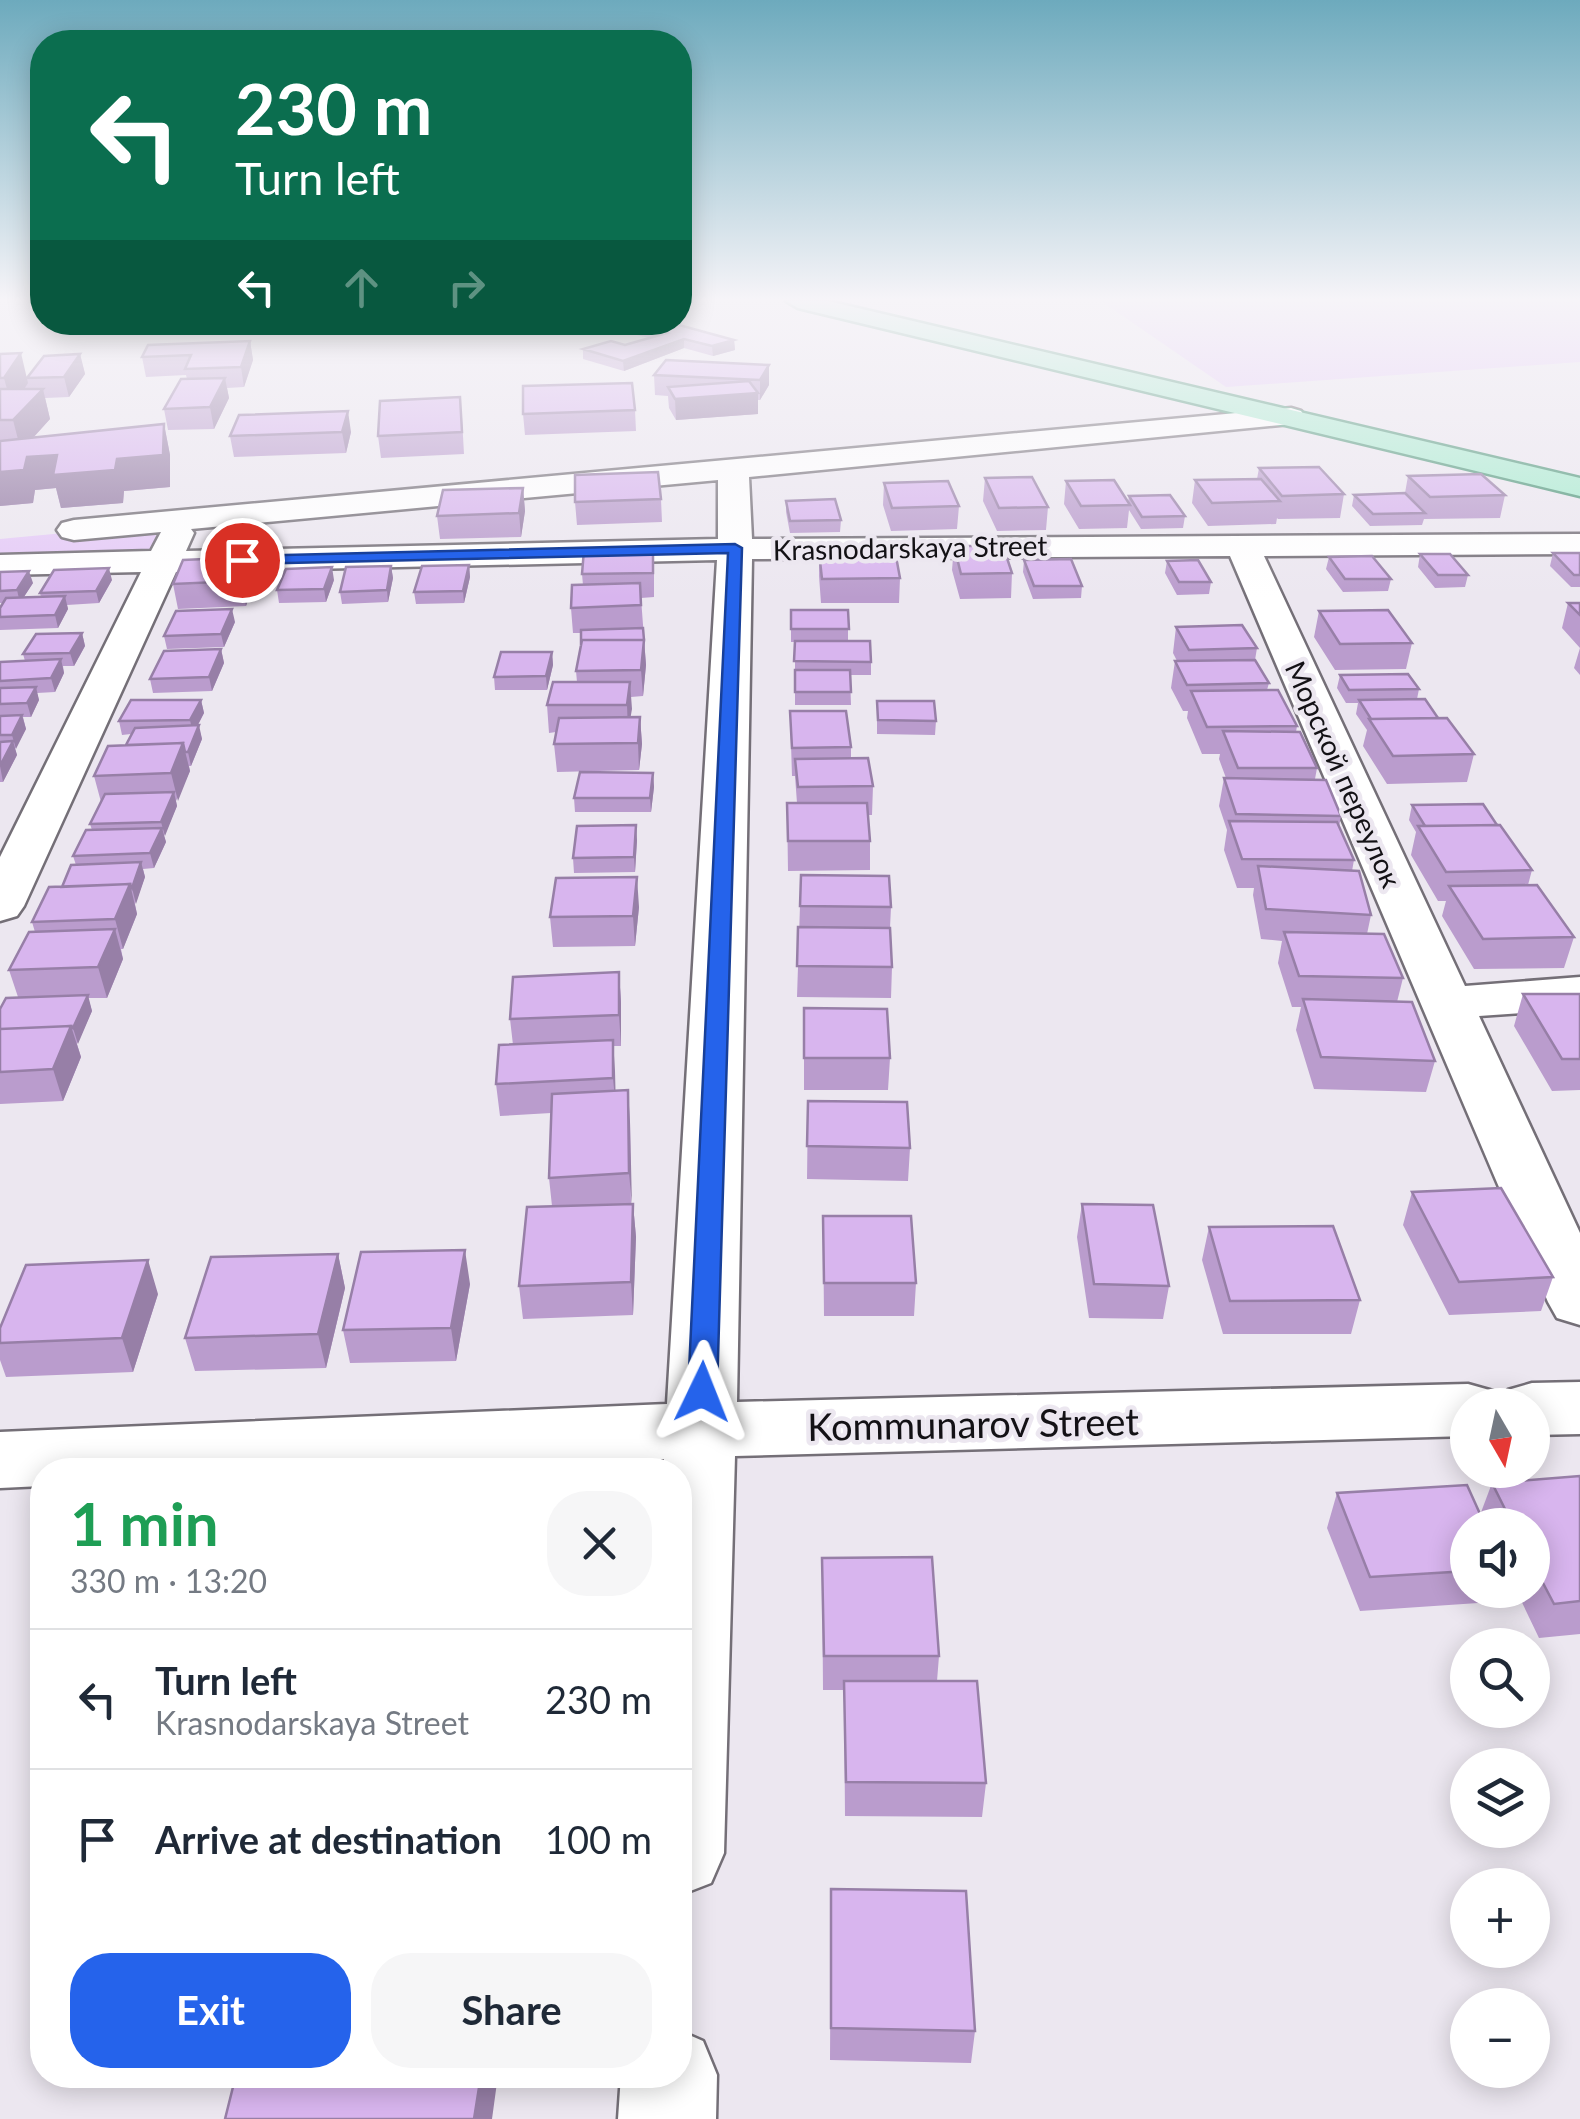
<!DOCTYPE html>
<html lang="en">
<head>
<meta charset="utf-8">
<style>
  body { margin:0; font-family:Lato,sans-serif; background:#f6f6f7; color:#1f2937; height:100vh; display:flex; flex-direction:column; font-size:38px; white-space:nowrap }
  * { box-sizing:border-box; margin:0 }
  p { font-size:32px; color:#747a83 }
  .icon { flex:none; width:55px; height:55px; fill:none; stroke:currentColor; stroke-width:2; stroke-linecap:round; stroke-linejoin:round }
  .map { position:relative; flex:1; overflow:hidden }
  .sheet { position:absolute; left:30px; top:1458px; width:662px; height:630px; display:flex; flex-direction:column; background:#fff; border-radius:40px; box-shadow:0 5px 25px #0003 }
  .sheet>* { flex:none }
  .guide { position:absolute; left:30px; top:30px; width:662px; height:305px; border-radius:40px; box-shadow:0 5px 25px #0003; background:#0b6e4f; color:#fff; overflow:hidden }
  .needle { width:65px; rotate:171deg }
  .controls { position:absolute; left:1450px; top:1388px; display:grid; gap:20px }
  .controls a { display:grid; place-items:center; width:100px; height:100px; border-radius:50%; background:#fff; box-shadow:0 5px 25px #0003; font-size:50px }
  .pin { position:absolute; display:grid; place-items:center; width:85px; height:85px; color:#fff; margin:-42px; border:5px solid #fff; border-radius:50%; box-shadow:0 2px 10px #0007 }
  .me { position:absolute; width:110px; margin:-55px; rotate:2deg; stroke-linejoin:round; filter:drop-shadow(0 0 8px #0008) }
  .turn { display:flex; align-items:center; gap:35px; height:210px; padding:0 40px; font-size:45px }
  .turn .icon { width:130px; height:130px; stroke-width:2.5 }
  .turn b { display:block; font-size:70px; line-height:85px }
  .lanes { display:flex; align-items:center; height:95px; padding:0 40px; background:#0003; justify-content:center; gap:50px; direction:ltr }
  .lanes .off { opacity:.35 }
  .round { display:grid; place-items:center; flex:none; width:105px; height:105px; border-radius:40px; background:#f6f6f7 }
  .headline { display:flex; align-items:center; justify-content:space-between; height:170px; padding:0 40px }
  h1 { font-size:60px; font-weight:700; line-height:75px; color:#1e9e55 }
  .cta { display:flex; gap:20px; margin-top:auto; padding:20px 40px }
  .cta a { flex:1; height:115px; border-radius:40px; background:#2563eb; color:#fff; font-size:40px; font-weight:700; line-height:115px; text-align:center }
  .cta a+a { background:#f6f6f7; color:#1f2937 }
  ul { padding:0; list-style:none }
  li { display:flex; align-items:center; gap:30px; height:140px; padding:0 40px; border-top:2px solid #e0e1e3 }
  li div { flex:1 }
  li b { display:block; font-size:38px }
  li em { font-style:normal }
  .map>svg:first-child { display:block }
  .green { fill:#e5caf7 }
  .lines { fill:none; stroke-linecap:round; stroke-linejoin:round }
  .minor-casing { stroke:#746f77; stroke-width:5 }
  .major-casing { stroke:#4e9679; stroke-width:5 }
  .minor { fill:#fff; fill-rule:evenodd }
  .major { fill:#a8ebcf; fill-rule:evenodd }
  .wall { fill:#ba9ccd }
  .shaded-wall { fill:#977fa7 }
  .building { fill:#d8b5ee; stroke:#977fa7; stroke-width:2.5 }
  .route { fill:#2563eb; stroke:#184099; stroke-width:2.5 }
  .labels { text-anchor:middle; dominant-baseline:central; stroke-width:9; stroke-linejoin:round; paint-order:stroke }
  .far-street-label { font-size:28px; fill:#131115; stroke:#ece7f0 }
  .near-street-label { font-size:38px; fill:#131115; stroke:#ece7f0 }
</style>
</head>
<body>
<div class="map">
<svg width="1580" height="2119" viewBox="0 0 1580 2119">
  <rect width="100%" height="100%" fill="#ece7f0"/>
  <!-- green -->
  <path class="green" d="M1101,301H1580V362L1226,387Z
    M139,526L164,540L153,556L0,559V539Z"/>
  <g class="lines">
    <defs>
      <path id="minor" d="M1291,408L1301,411L1305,417L1301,423L749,477L752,539L1580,534V554L1264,556L1465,986L1580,977V1009L1479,1016L1580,1233V1325L1557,1318L1548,1302L1230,556L752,559L737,1402L1468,1384L1493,1391L1500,1405L1508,1390L1532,1383L1580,1382V1434L1532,1435V1405H1468V1436L735,1456L724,1853L711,1883L680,1895V1470H663L664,1459L404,1470H42V1486L0,1488V1432L667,1404L717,560L176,572L24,906L17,916L0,921V857L141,572L0,575V555L151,551L161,532L74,540L62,537L57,530L62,523L74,520ZM718,480V539L186,551L194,533L191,529Z
        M680,2031L703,2041L717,2075L716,2119H618L621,2075H680Z"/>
      <path id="major" d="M786,301H828L1580,478V496L798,308Z"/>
    </defs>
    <!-- minor casing -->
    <use href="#minor" class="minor-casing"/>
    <!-- major casing -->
    <use href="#major" class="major-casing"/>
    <!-- minor -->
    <use href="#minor" class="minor"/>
    <!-- major -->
    <use href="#major" class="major"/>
  </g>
  <!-- wall -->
  <path class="wall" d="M636,325L734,340L735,350L713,356L684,348L624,371L583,359V349L625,345L649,338L637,335Z
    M250,341L253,360L244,387L227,388L229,398L214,429L168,430L164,409L187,379L186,375L146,377L142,357Z
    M0,354L27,377L80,354L85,374L69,397L45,398L50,419L33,438L164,424L170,455V487L124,491L123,503L61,508L56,488L35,490L33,503L0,506Z
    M769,365V385L760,400H758V414L676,420L669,408L668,396L655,395L654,375Z
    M635,410L636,431L525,435L523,414Z
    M239,415L351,432L346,453L234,457L230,436Z
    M462,418L464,454L381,458L378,436Z
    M1259,468L1344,494L1340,518L1278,519L1277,518L1276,524L1208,526L1192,503L1195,480L1257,479Z
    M1408,476L1505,495L1500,518L1424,519L1422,525L1370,526L1352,506L1354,495L1405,493Z
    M985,478L1048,507L1046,530L997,531L983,501Z
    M1066,481L1128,502L1129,496L1185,516L1183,528L1141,529L1129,510L1127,528L1079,529L1064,504Z
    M884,483L959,506L957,529L891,531L883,505Z
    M523,488L525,511L521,537L440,539L437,516Z
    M661,499L662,522L577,525L575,502Z
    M786,501L841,520L840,532L790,533L786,512Z
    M954,546L1012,573L1011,598L960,599L952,570Z
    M819,552L900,578L899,603H821L819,576Z
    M1553,553H1580V587H1571L1550,566Z
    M1420,554L1468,575L1465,587L1435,588L1418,567Z
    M249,557L254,581L246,606L178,609L173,584Z
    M1329,557L1391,579L1388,591L1343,592L1326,569Z
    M1024,560L1082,586L1081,598L1033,599L1023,572Z
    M1167,561L1211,582L1209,594L1177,595L1165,573Z
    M469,565L470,577L464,603L416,604L414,592Z
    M391,566L393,578L388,602L342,604L340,592Z
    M0,572L33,583L23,598L41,597L40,593L112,580L99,603L67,605L68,609L58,628L0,630V608L3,603H0Z
    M654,573V597L641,598L646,665L643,696L631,697L630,717H640L642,744L639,770L557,772L554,744L556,732L549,733L547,705L577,682L576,671L581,645V633H573L571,608L583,585L582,574Z
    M334,580L326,602L279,603L277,590Z
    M1568,603H1580V675L1574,668L1580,648L1562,628Z
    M791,610H848V641L871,662V675H850L851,705H795V642H791Z
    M1319,611L1412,643L1406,669L1335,670L1314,637Z
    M235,622L224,647L167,649L164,636Z
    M1176,627L1257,648L1255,660L1269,683L1267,690L1297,726L1296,732L1317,768L1315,779L1341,816L1339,827L1354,860L1352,871L1371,915L1367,934L1403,978L1397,1002L1435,1061L1426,1092L1314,1089L1296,1030L1301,1007H1292L1278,963L1282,941L1261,939L1253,895L1254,888H1237L1224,850L1227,830L1219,806L1224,778H1226L1219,759L1220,754H1202L1187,718L1188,711H1183L1171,688L1175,661H1177L1173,653Z
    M82,633L85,646L74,666H63L64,673L55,692L37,693L39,700L31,717H23L26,729L15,749L17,755L3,782H0V662L25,661L23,654Z
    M221,649L224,663L212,691L153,693L150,679Z
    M552,652L553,665L547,690H495L494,677Z
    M1340,675L1419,689L1417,699L1438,718L1474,754L1467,782L1387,784L1363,746L1367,730L1356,714L1358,703H1346L1337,688Z
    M201,700L204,713L198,725L202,739L191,766H189L190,771L176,801L177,806L164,836L166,842L154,868L143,869L145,877L135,904L137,914L123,949H121L123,959L107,998H88L92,1011L77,1044L81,1057L63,1101L0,1104V1009L18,997L9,970L35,932L32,922L62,887L76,865L73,856L92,830L90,824L101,802L94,776L126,745L131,734L122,735L119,721Z
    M877,701L936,721L935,735L877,734Z
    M790,711L851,747V758L873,786L872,815H868L870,841V870L788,871L787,803H797L795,776H792Z
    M653,773L654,787L651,812H575L574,798Z
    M1412,805L1497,825L1532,870L1528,885L1574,937L1564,968L1474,969L1442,916L1446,901H1438L1411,855L1416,832L1409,820Z
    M637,840L635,872L574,873L573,858Z
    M801,875L891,907L890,928L892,967L891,998L797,997Z
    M639,907L635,946L553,947L550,917Z
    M619,972L621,1003V1046H613L615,1091L630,1122L631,1204H633L636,1237L633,1315L523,1319L519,1286L552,1206L549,1178L551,1113L500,1116L496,1084L513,1045L510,1019Z
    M1523,994H1580V1090L1552,1091L1514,1026Z
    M804,1008L890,1058L888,1090H804Z
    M808,1101L910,1148L908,1181L807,1179Z
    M1412,1192L1553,1277L1541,1311L1449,1315L1403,1225Z
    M1082,1204L1169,1286L1163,1319L1089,1318L1077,1237Z
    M823,1216L916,1283L914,1316H824Z
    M1209,1227L1360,1300L1351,1334H1223L1202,1260Z
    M338,1254L345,1288L326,1368L195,1371L185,1338Z
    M470,1284L456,1361L350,1363L343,1330Z
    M158,1294L133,1372L6,1377L0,1360V1328Z
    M1580,1476V1634L1539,1638L1516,1590H1532V1525H1468V1590H1497L1493,1602L1360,1611L1327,1528L1337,1493L1480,1515L1492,1483Z
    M822,1558L939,1656L937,1681L986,1783L982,1817L845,1816L844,1690H823Z
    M42,1640V1683L35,1666Z
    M831,1889L975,2031L971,2063L830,2060Z"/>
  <!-- shaded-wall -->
  <path class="shaded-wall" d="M684,339V348L624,371L623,361Z
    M734,340L735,350L713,356L712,346Z
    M250,341L253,360L244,387L241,367Z
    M21,353L28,383L12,408L4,378Z
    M80,354L85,374L69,397L64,377Z
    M769,365V385L760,400V380Z
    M225,378L229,398L214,429L210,407Z
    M43,389L50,419L21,451L13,420Z
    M758,393V414L676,420L675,399Z
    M348,411L351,432L346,453L342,432Z
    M164,424L170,455V487L124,491L123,503L61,508L56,488L35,490L33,503L0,506V472L27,457L57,455L117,459Z
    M523,488L525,511L521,537L519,513Z
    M249,557L254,581L246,606L241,581Z
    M469,565L470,577L464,603L463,591Z
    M391,566L393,578L388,602L387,590Z
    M332,567L334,580L326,602L324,589Z
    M109,568L112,580L99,603L96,591Z
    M29,571L33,583L20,603L17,590Z
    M65,596L68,609L58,628L55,615Z
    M232,609L235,622L224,647L221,634Z
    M82,633L85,646L74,666L70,653Z
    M644,640L646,665L643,696L641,670Z
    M221,649L224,663L212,691L209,677Z
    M552,652L553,665L547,690L546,676Z
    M61,659L64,673L55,692L51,678Z
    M630,682L632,709L628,732L627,705Z
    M36,687L39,700L31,717L27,703Z
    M201,700L204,713L193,734L190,720Z
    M22,715L26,729L16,749L12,735Z
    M640,717L642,744L639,770L638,743Z
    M199,725L202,739L191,766L188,752Z
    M13,741L17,755L3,782L0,766Z
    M183,743L190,771L178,801L171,773Z
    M653,773L654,787L651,812L650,798Z
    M174,792L177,806L165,836L161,822Z
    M636,825L637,840L635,872L634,857Z
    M162,828L166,842L154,868L150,853Z
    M141,862L145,877L136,904L132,888Z
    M637,877L639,907L635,946L633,916Z
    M130,884L137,914L123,949L115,919Z
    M115,929L123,959L107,998L98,967Z
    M619,972L621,1003V1046L619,1015Z
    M88,995L92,1011L78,1044L73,1028Z
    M71,1026L81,1057L63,1101L53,1069Z
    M613,1040L615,1071L616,1110L613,1078Z
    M628,1090L630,1122L632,1206L629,1173Z
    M633,1204L636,1237L633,1315L631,1282Z
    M465,1250L470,1284L456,1361L451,1328Z
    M338,1254L345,1288L326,1368L318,1334Z
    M148,1260L158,1294L133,1372L122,1338Z
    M481,2075H498L492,2119H474Z"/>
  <!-- building -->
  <path class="building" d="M645,322H668L734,340L712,346L684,339L623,361L583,349L611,341L625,345L667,333L636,325Z
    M250,341L241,367L185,369L191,355L142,357L148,345Z
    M21,353L4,378H0V354Z
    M80,354L64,377L27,378L44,356Z
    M666,360L769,365L760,380L654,375Z
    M225,378L210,407L164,409L181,379Z
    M749,381L758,393L675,399L668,387Z
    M632,383L635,410L523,414V386Z
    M0,389H43L13,420H0Z
    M460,397L462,432L378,436L380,401Z
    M348,411L342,432L230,436L239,415Z
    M164,424L163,455L117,459L115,470L53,475L57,455L27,457L24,470L0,472V441Z
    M1319,467L1344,494L1282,496L1259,468Z
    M658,472L661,499L575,502V475Z
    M1481,474L1505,495L1430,497L1408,476Z
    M1032,477L1048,507L999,508L985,478Z
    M1261,479L1280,501L1212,503L1195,480Z
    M1114,480L1130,505L1081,506L1066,481Z
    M948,481L959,506L892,508L884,483Z
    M523,488L519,513L437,516L443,490Z
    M1405,493L1425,513L1373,514L1354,495Z
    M1170,495L1185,516L1142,517L1129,496Z
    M835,499L841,520L790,521L786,501Z
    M954,546H1003L1012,573L961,574Z
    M653,549V573L582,574L584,550Z
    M895,551L900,578L822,579L819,552Z
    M1553,553H1580V575H1574Z
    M1420,554H1450L1468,575H1438Z
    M1372,556L1391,579H1345L1329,557Z
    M249,557L241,581L173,584L183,560Z
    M1071,559L1082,586H1034L1024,560Z
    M1198,560L1211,582H1179L1167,561Z
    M469,565L463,591L414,592L422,566Z
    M391,566L387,590L340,592L346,567Z
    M332,567L324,589L277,590L286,569Z
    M109,568L96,591L40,593L54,570Z
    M29,571L17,590L0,591V572Z
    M640,583L641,605L571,608L572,585Z
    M65,596L55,615L0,617V608L6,598Z
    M1568,603H1580V615Z
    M232,609L221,634L164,636L176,611Z
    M791,610H848L849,629H791Z
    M1388,610L1412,643L1340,644L1319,611Z
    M1242,625L1257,648L1189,650L1176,627Z
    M643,628L644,640H582L581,645V630Z
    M82,633L70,653L23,654L36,634Z
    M582,640H644L641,670L576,671Z
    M795,641H870L871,662L794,661Z
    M221,649L209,677L150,679L164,651Z
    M501,652H552L546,676L494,677Z
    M61,659L51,678L0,681V662Z
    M1255,660L1269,683L1187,685L1175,661Z
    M795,670H850L851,692H795Z
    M1408,674L1419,689L1349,690L1340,675Z
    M553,682H630L627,705H547Z
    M36,687L27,703L0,704V688Z
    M1278,690L1297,726L1207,727L1191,691Z
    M1425,699L1438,718L1371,719L1359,700Z
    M131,700H201L190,720L119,721Z
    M877,701H934L936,721L878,720Z
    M790,711H846L851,747L792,748Z
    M22,715L12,735H0V716Z
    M640,717L638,743L554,744L559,718Z
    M1447,718L1474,754L1393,756L1369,719Z
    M199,725L188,752H185L183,743L126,745L135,728Z
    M1223,731L1300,732L1317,768H1238Z
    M13,741L0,766V742Z
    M183,743L171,773L94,776L108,746Z
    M868,758L873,786L798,787L795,759Z
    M580,772L653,773L650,798H574Z
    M1224,778L1326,780L1341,816L1236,814Z
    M174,792L161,822L90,824L105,794Z
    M787,803H867L870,841H788Z
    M1483,804L1497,825L1425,826L1412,805Z
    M1229,821L1337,822L1354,860L1242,859Z
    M636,825L634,857L573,858L577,826Z
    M1500,825L1532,870L1446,872L1418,826Z
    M162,828L150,853L73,856L86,830Z
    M141,862L132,888L130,884L62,887L71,865Z
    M1258,866L1359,871L1371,915L1266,909Z
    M801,875L889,876L891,907L800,906Z
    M637,877L633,916L550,917L556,878Z
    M130,884L115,919L32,922L49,887Z
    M1537,885L1574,937L1483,939L1449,886Z
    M798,927L890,928L892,967L797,966Z
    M115,929L98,967L9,970L29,932Z
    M1284,932L1384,934L1403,978L1299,976Z
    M619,972V1015L510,1019L513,977Z
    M1523,994H1580V1059H1562Z
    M88,995L73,1028L71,1026L0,1029V1009L6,998Z
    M1303,999L1412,1002L1435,1061L1321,1057Z
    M804,1008L887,1009L890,1058H804Z
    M71,1026L53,1069L0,1072V1029Z
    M613,1040V1078L496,1084L499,1045Z
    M628,1090L629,1173L549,1178L552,1094Z
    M808,1101L907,1102L910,1148L807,1146Z
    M1501,1188L1553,1277L1459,1282L1412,1192Z
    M633,1204L631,1282L519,1286L527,1207Z
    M1082,1204L1153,1205L1169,1286L1094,1284Z
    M823,1216H911L916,1283H824Z
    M1333,1226L1360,1300L1230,1301L1209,1227Z
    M465,1250L451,1328L343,1330L361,1252Z
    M338,1254L318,1334L185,1338L211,1257Z
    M148,1260L122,1338L0,1343V1328L26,1265Z
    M1580,1476V1601L1554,1604L1532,1562V1525H1513L1492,1483Z
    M1467,1485L1485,1525H1468V1571L1370,1577L1337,1493Z
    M932,1557L939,1656H824L822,1558Z
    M42,1640V1666H35Z
    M844,1681H977L986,1783L846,1782Z
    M831,1889L966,1891L975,2031L831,2028Z
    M236,2075H481L474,2119H225Z"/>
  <!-- sky -->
  <linearGradient id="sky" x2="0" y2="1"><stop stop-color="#6daabd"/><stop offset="0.5" stop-color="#f6f4f8"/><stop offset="1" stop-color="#f6f4f8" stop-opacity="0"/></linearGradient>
  <rect width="1580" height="598" fill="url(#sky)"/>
  <!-- route -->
  <path class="route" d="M735,544L742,548L717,1392L713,1399L702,1402L692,1399L688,1392L728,553L242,564L235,560L242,556Z"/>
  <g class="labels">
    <!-- far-street labels -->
    <g class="far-street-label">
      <text transform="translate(910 547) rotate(-1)">Krasnodarskaya Street</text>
      <text transform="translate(1344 774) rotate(66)">Морской переулок</text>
    </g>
    <!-- near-street labels -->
    <g class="near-street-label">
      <text transform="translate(973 1423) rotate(-1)">Kommunarov Street</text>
    </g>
  </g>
</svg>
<div class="controls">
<a><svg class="needle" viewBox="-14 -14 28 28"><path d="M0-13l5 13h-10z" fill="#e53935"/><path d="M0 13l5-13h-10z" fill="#747a83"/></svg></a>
<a><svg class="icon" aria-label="sound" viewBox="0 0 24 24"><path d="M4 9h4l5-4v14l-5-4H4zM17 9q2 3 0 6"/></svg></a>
<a><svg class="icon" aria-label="search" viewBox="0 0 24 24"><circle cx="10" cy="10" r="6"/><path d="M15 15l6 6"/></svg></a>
<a><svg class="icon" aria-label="layers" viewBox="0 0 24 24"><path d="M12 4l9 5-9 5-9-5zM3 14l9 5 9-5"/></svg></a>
<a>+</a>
<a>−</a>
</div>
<div class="pin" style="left:242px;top:560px;background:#d93025"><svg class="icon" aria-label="arrive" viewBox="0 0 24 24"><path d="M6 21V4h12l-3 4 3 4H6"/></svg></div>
<svg class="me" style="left:702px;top:1392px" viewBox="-20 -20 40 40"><path d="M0-17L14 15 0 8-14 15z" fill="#2563eb" stroke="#fff" stroke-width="4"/></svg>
<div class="guide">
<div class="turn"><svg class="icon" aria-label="left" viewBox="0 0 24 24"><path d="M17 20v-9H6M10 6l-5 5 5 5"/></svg><div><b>230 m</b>Turn left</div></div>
<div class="lanes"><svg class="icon" aria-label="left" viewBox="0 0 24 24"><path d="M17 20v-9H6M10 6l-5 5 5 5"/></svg><svg class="icon off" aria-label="ahead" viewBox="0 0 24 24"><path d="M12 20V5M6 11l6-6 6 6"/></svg><svg class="icon off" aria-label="right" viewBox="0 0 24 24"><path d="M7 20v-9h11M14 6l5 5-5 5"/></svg></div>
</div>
<section class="sheet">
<div class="headline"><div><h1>1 min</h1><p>330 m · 13:20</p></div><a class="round"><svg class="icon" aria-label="close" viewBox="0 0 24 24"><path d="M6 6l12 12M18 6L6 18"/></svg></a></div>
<ul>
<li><svg class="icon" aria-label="left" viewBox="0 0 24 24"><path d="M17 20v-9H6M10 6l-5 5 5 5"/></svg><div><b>Turn left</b><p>Krasnodarskaya Street</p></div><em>230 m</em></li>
<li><svg class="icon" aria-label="arrive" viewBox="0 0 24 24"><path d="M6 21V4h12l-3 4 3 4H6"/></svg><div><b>Arrive at destination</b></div><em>100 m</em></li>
</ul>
<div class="cta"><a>Exit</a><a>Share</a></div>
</section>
</div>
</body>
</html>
